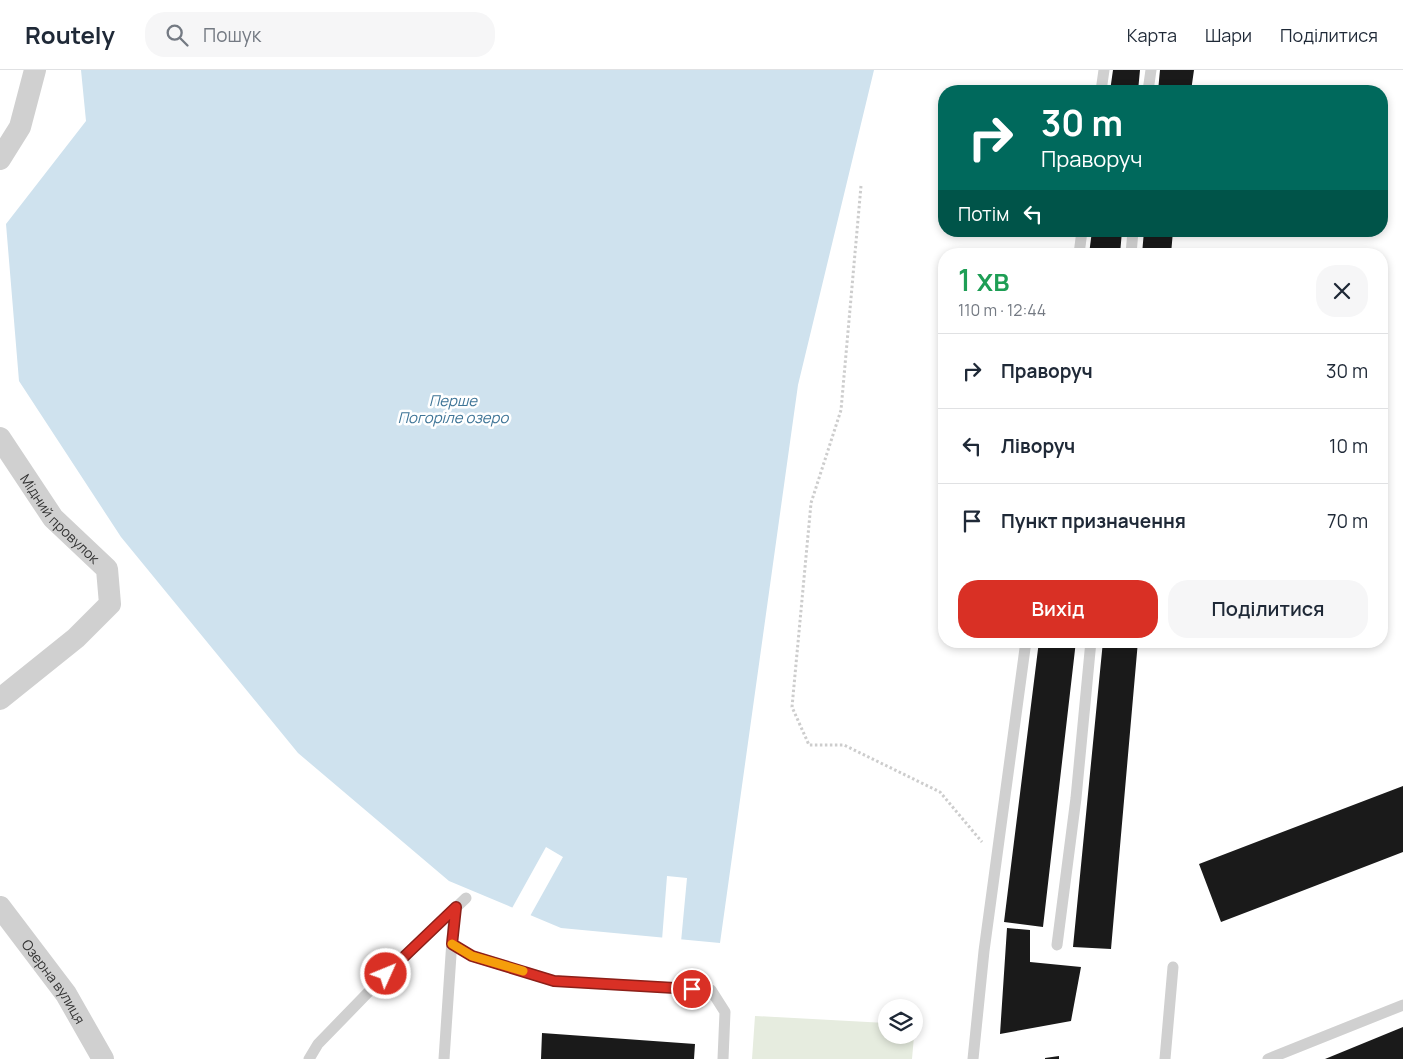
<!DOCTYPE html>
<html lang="uk">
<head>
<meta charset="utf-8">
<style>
  body { margin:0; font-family:Manrope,sans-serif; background:#f6f6f7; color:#1f2937; height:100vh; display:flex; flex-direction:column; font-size:19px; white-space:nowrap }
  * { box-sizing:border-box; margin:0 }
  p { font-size:16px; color:#747a83 }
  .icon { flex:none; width:28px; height:28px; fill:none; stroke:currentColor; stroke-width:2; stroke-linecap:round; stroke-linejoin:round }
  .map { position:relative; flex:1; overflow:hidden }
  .side { position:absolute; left:938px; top:178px; width:450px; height:400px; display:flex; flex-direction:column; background:#fff; border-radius:20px; box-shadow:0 2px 8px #0003 }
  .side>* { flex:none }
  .banner { position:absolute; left:938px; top:15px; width:450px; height:152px; border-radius:20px; box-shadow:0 2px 8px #0003; background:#00695c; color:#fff; overflow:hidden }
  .fabs { position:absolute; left:878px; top:929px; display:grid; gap:10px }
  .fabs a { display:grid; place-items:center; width:45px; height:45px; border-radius:50%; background:#fff; box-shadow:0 2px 8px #0003; font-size:25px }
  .pin { position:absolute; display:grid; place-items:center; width:42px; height:42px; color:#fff; margin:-21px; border:2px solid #fff; border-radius:50%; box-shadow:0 1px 5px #0007 }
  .me { position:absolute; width:55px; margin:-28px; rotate:46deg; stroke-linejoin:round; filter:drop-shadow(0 0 4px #0008) }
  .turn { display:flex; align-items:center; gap:18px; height:105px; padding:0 20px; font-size:22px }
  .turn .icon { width:65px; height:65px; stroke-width:2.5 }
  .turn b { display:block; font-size:35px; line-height:42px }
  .then { display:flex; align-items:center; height:48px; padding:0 20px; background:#0003; gap:10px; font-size:19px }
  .round { display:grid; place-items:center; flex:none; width:52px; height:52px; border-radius:20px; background:#f6f6f7 }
  .summary { display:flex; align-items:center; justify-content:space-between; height:85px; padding:0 20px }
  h1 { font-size:30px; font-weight:600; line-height:38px; color:#1e9e55 }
  .cta { display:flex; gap:10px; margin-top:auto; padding:10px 20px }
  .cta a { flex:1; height:58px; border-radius:20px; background:#d93025; color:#fff; font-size:20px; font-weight:600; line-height:58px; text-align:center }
  .cta a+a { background:#f6f6f7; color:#1f2937 }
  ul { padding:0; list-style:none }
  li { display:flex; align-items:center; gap:15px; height:75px; padding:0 20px; border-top:1px solid #e0e1e3 }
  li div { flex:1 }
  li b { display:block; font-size:19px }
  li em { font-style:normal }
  header { display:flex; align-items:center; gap:30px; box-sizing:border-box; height:70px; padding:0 25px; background:#fff; border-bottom:1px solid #e0e1e3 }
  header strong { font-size:24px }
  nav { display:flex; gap:28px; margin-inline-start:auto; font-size:18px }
  .search { width:350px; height:45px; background:#f6f6f7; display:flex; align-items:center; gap:12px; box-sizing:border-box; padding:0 18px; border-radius:20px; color:#747a83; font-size:19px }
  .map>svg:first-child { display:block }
  .green { fill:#e6ecdf }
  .water { fill:#cfe2ee }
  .pier { fill:#fff }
  .building { fill:#1a1a1a }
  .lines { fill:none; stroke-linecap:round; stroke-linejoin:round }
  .path { stroke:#cdcdcd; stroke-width:3; stroke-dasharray:2.5 2.5; stroke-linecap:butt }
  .lane { stroke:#d0d0d0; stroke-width:11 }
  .street { stroke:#d0d0d0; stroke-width:22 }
  .route-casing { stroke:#8d1f18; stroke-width:12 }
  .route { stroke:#d93025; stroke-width:9 }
  .slow { stroke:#f59e0b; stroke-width:9 }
  .labels { text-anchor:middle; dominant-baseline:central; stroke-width:5; stroke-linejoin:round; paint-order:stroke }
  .street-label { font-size:14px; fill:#333; stroke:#fff }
  .water-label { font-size:15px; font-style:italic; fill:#3f7597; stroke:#fff }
</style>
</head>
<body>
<header>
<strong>Routely</strong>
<div class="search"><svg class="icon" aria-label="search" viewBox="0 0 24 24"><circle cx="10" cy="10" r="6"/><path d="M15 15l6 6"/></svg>Пошук</div>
<nav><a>Карта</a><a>Шари</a><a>Поділитися</a></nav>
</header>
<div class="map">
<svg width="1403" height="989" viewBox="0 0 1403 989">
  <rect width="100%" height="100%" fill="#fff"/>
  <!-- green -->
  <path class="green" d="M755,946L886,953V965H914V955H915L912,989H752Z"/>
  <!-- water -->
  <path class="water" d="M81,0H874L798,315L720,873L561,858L449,811L298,683L121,467L19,311L6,154L86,51Z"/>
  <!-- pier -->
  <path class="pier" d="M546,777L563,787L529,848L511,840Z
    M667,806L687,808L681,872L662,870Z"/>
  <!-- building -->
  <path class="building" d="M1113,0H1140L1138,21H1110Z
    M1160,0H1194L1191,21H1158Z
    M1092,161H1122L1120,184H1089Z
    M1144,161H1173L1171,184H1142Z
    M1039,571H1076L1043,857L1004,852Z
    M1103,571H1138L1111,879L1073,877Z
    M1403,716V782L1221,852L1199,794Z
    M1007,858L1030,860V892L1081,897L1071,951L1000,964Z
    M1403,957V989H1325Z
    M542,963L695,974L694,989H541Z
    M1059,986V989H1045V988Z"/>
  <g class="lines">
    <!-- path -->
    <path class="path" d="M861,116L841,340L811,433L792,637L809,675H844L940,722L982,772"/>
    <!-- lane -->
    <path class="lane" d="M1101,21L1104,0
      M1148,21L1151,0
      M1079,184L1082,161
      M1131,184L1133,161
      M452,874L472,886L554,911L711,920L725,942L723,989
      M1057,875L1076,728L1091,571
      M309,989L318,974L386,904L466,828
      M444,989L453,855L456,837
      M973,989L984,881L1026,571
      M1165,989L1173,897
      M1268,989L1403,935"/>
    <!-- street -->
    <g class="street">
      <path d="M0,89L20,57L35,0"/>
      <path id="s1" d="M0,368L53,448L107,499L110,534L76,568L0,629"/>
      <path id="s2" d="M0,837L66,924L103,989"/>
    </g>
  </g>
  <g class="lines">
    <defs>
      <path id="route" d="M386,904L456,837L452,874L472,886L554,911L692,919"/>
    </defs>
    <!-- route casing -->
    <use href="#route" class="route-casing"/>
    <!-- route -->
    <use href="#route" class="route"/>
    <!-- slow -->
    <path class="slow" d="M452,874L472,886L523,901"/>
  </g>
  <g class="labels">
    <!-- street labels -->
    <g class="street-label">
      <text stroke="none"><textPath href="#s1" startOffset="101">Мідний провулок</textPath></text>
      <text stroke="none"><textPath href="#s2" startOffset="92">Озерна вулиця</textPath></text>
    </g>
    <!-- water labels -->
    <g class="water-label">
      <text x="453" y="330">Перше<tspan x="453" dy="17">Погоріле озеро</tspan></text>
    </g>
  </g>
</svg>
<div class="fabs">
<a><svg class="icon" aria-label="layers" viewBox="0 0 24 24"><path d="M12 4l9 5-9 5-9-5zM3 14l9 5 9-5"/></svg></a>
</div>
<div class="pin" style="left:692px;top:919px;background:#d93025"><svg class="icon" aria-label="arrive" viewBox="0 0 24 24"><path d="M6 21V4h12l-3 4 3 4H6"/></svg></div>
<svg class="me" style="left:386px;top:904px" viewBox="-20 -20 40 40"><circle r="17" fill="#d93025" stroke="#fff" stroke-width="3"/><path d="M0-11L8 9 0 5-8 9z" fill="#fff"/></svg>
<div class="banner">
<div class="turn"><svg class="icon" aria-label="right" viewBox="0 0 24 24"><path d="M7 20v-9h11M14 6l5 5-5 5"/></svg><div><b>30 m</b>Праворуч</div></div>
<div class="then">Потім<svg class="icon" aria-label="left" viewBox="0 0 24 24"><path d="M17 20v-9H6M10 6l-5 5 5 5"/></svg></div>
</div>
<section class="side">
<div class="summary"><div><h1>1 хв</h1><p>110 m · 12:44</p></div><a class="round"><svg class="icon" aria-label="close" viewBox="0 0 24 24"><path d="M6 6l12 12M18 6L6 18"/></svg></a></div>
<ul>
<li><svg class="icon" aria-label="right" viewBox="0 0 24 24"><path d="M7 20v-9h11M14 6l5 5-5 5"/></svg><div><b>Праворуч</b></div><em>30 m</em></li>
<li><svg class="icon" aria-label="left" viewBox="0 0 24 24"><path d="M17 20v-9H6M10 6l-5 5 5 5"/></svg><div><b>Ліворуч</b></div><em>10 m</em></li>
<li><svg class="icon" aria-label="arrive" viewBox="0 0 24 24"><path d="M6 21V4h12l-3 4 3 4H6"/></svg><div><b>Пункт призначення</b></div><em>70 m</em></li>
</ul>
<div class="cta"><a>Вихід</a><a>Поділитися</a></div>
</section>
</div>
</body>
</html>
